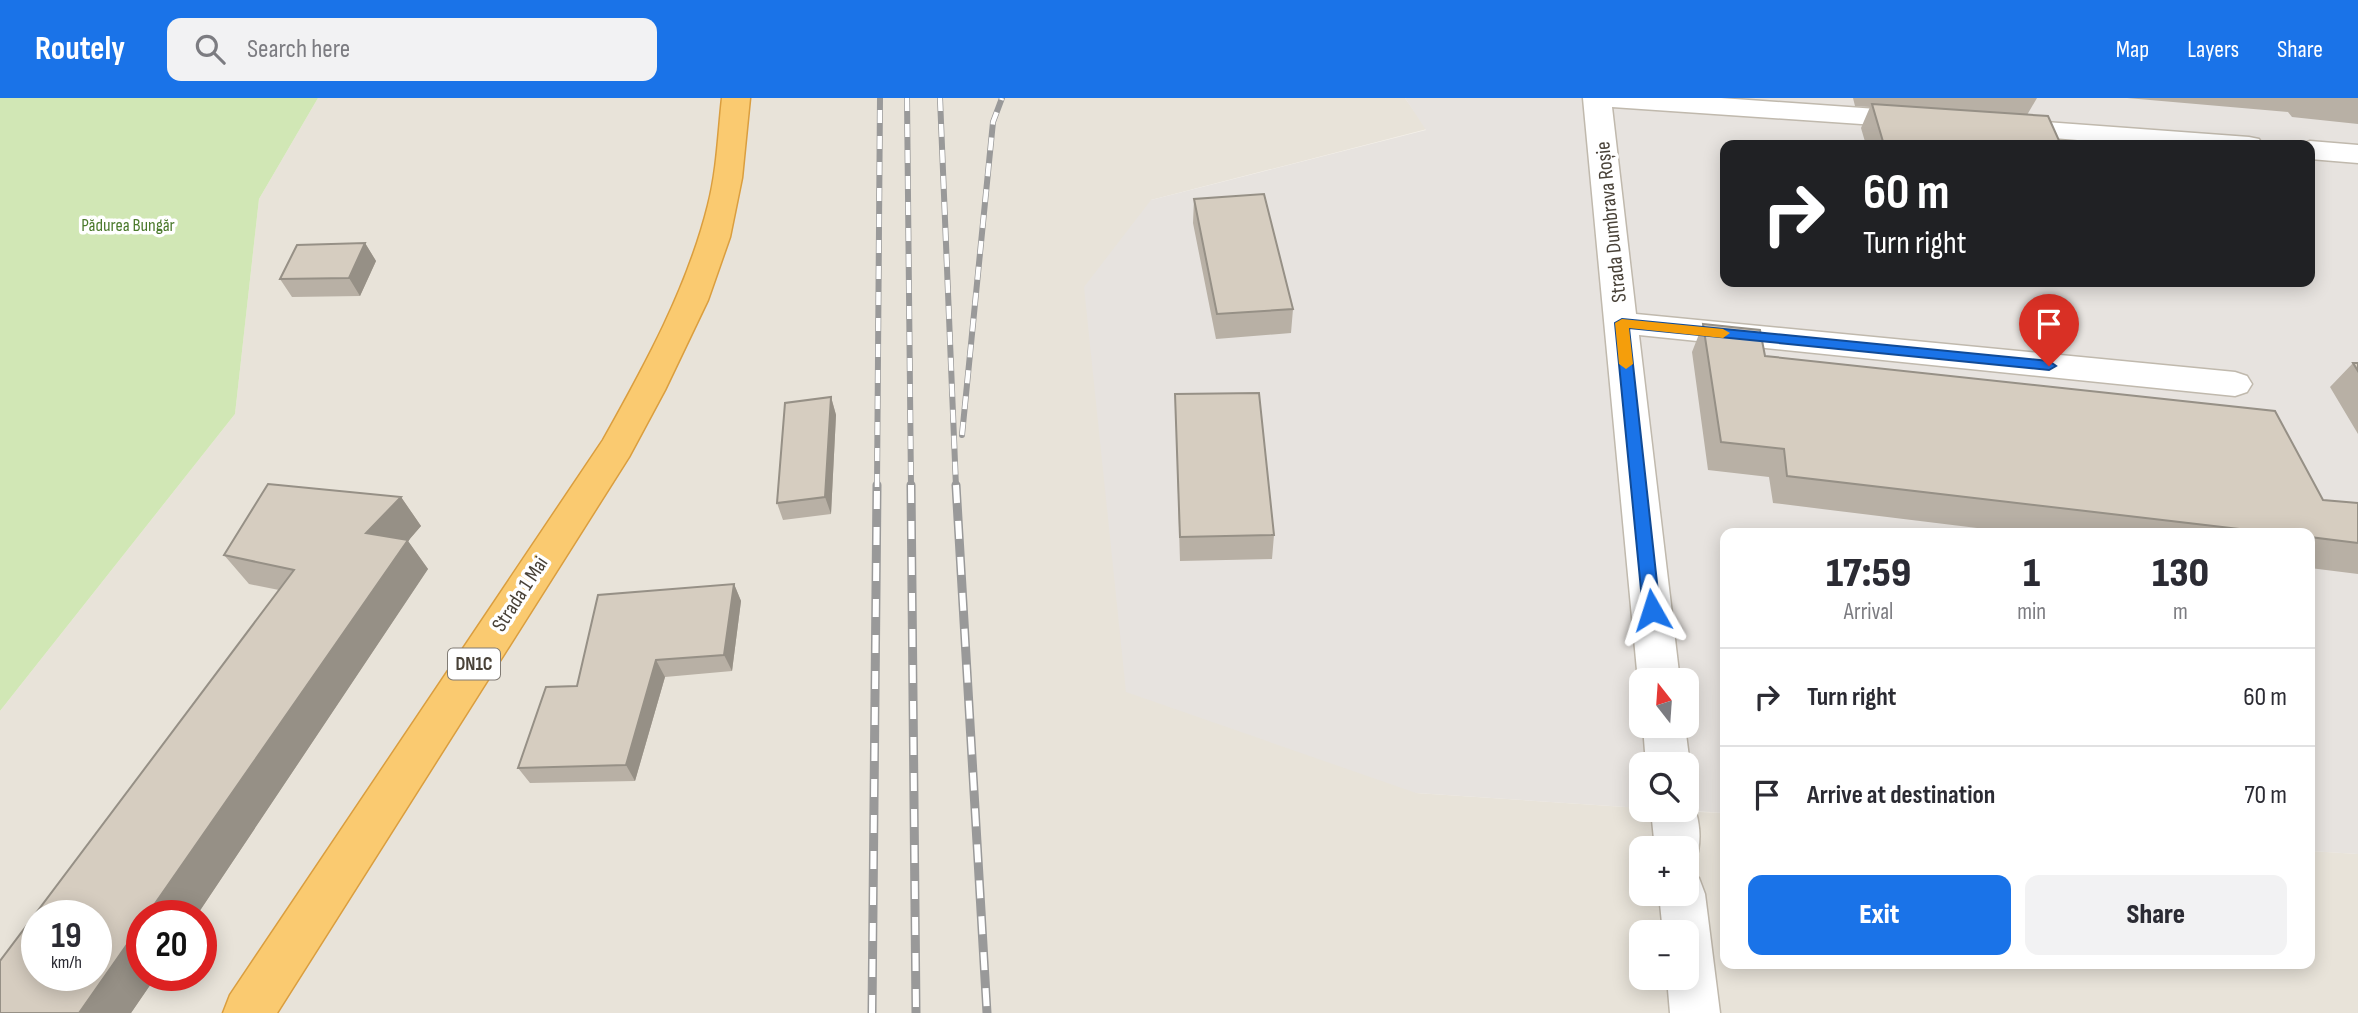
<!DOCTYPE html>
<html lang="en">
<head>
<meta charset="utf-8">
<style>
  body { margin:0; font-family:"Sofia Sans Condensed",sans-serif; background:#f2f2f3; color:#2b2b33; height:100vh; display:flex; flex-direction:column; font-size:26px; white-space:nowrap }
  * { box-sizing:border-box; margin:0 }
  p { font-size:23px; color:#7c7c81 }
  .icon { flex:none; width:38px; height:38px; fill:none; stroke:currentColor; stroke-width:2; stroke-linecap:round; stroke-linejoin:round }
  .map { position:relative; flex:1; overflow:hidden }
  .panel { position:absolute; left:1720px; top:430px; width:595px; height:441px; display:flex; flex-direction:column; background:#fff; border-radius:14px; box-shadow:0 4px 18px #0003 }
  .panel>* { flex:none }
  .banner { position:absolute; left:1720px; top:42px; width:595px; height:147px; border-radius:14px; box-shadow:0 4px 18px #0003; background:#202124; color:#fff; overflow:hidden }
  .needle { width:46px; rotate:343deg }
  .buttons { position:absolute; left:1629px; top:570px; display:grid; gap:14px }
  .buttons a { display:grid; place-items:center; width:70px; height:70px; border-radius:14px; background:#fff; box-shadow:0 4px 18px #0003; font-size:35px }
  .speed { position:absolute; left:21px; top:802px; display:flex; gap:14px; font-size:35px; font-weight:700; text-align:center }
  .speed>* { display:grid; place-content:center; width:91px; height:91px; border-radius:50%; background:#fff; box-shadow:0 4px 18px #0003; line-height:1 }
  .speed small { font-size:18px; font-weight:400 }
  .speed .limit { border:10px solid #d22; background:#fff; color:#111 }
  .pin { position:absolute; display:grid; place-items:center; width:60px; height:60px; color:#fff; margin:-72px -30px; border-radius:50% 50% 50% 0; rotate:-45deg; box-shadow:0 0 7px #0007 }
  .pin .icon { rotate:45deg }
  .me { position:absolute; width:77px; margin:-38px; rotate:354deg; stroke-linejoin:round; filter:drop-shadow(0 0 5px #0008) }
  .turn { display:flex; align-items:center; gap:24px; height:147px; padding:0 28px; font-size:32px }
  .turn .icon { width:91px; height:91px; stroke-width:2.5 }
  .turn b { display:block; font-size:49px; line-height:60px }
  .eta { display:flex; justify-content:space-evenly; align-items:center; height:119px; text-align:center }
  .eta b { font-size:42px; font-weight:800; line-height:49px }
  .cta { display:flex; gap:14px; margin-top:auto; padding:14px 28px }
  .cta a { flex:1; height:80px; border-radius:14px; background:#1a73e8; color:#fff; font-size:28px; font-weight:800; line-height:80px; text-align:center }
  .cta a+a { background:#f2f2f3; color:#2b2b33 }
  ul { padding:0; list-style:none }
  li { display:flex; align-items:center; gap:21px; height:98px; padding:0 28px; border-top:2px solid #e1e1e2 }
  li div { flex:1 }
  li b { display:block; font-size:26px }
  li em { font-style:normal }
  header { display:flex; align-items:center; gap:42px; box-sizing:border-box; height:98px; padding:0 35px; background:#1a73e8; color:#fff }
  header strong { font-size:33px }
  nav { display:flex; gap:38px; margin-inline-start:auto; font-size:24px }
  .search { width:490px; height:63px; background:#f2f2f3; display:flex; align-items:center; gap:18px; box-sizing:border-box; padding:0 24px; border-radius:14px; color:#7c7c81; font-size:26px }
  .map>svg:first-child { display:block }
  .residential { fill:#e8e3d9; fill-rule:evenodd }
  .industrial { fill:#e7e3df; fill-rule:evenodd }
  .green { fill:#d1e7b5 }
  .lines { fill:none; stroke-linecap:round; stroke-linejoin:round }
  .minor-casing { stroke:#c0b9ad; stroke-width:3 }
  .highway-casing { stroke:#da9e3f; stroke-width:3 }
  .minor { fill:#fff; fill-rule:evenodd }
  .highway { fill:#faca70; fill-rule:evenodd }
  .rail-far1-casing { stroke:#999; stroke-width:6 }
  .rail-casing { stroke:#999; stroke-width:9 }
  .rail-far1 { stroke:#fff; stroke-width:4.5; stroke-dasharray:13; stroke-linecap:butt }
  .rail { stroke:#fff; stroke-width:6; stroke-dasharray:18; stroke-linecap:butt }
  .wall { fill:#b8b0a5 }
  .shaded-wall { fill:#969086 }
  .building { fill:#d6cdc0; stroke:#969086; stroke-width:2; fill-rule:evenodd }
  .route { fill:#1a73e8; stroke:#114b97; stroke-width:2 }
  .slow { fill:#f59e0b }
  .labels { text-anchor:middle; dominant-baseline:central; stroke-width:7; stroke-linejoin:round; paint-order:stroke }
  .far-park-label { font-size:18px; fill:#4b7a2c; stroke:#fff }
  .shield { fill:#fff; stroke:#807b74; stroke-width:2 }
  .shield-label { font-size:19px; font-weight:bold; fill:#494238 }
  .street-label { font-size:21px; fill:#494238; stroke:#fff }
</style>
</head>
<body>
<header>
<strong>Routely</strong>
<div class="search"><svg class="icon" aria-label="search" viewBox="0 0 24 24"><circle cx="10" cy="10" r="6"/><path d="M15 15l6 6"/></svg>Search here</div>
<nav><a>Map</a><a>Layers</a><a>Share</a></nav>
</header>
<div class="map">
<svg width="2358" height="915" viewBox="0 0 2358 915">
  <rect width="100%" height="100%" fill="#f5f1ea"/>
  <!-- residential -->
  <path class="residential" d="M318,0H1405L1427,31L1151,102L1416,695L1641,710L1642,712L1725,715L1726,866H2310V753L2358,756V915H0V613L235,316L259,101ZM1642,751H1687V796H1642ZM37,817H96V877H37ZM142,817H201V877H142ZM1642,835H1687V880H1642Z"/>
  <!-- industrial -->
  <path class="industrial" d="M1405,0H2358V756L2310,753V436H1726L1725,715L1678,712H1687V667H1642L1641,710L1416,695L1126,594L1084,189L1151,102L1426,32ZM1726,47H2310V184H1726ZM1642,583H1687V628H1642Z"/>
  <!-- green -->
  <path class="green" d="M0,0H318L259,101L235,316L0,613Z"/>
  <g class="lines">
    <defs>
      <path id="minor" d="M1583,0H1721L1919,14L1929,16L1933,22L1929,28L1919,30L1612,9L1636,216L2235,274L2247,278L2252,286L2247,294L2235,298L1639,237L1680,583H1642V590L1638,583Z
        M2004,21L2249,39L2259,41L2263,47H2138L1994,35L1990,29L1994,23Z
        M2310,43L2358,47V65L2310,61V47H2299Z
        M1643,628H1685L1690,667L1687,673V667H1646Z
        M1687,697C1701,714 1703,746 1694,766L1687,769V751H1655L1651,712H1687Z
        M1687,776L1699,780L1705,796L1720,915H1670L1667,880H1687V835H1663L1659,796H1687Z"/>
      <path id="highway" d="M722,0H750L742,80L730,139L708,202L665,292L629,359L277,915H223L230,897L603,342C645,267 687,191 708,107C717,72 718,36 722,0Z"/>
    </defs>
    <!-- minor casing -->
    <use href="#minor" class="minor-casing"/>
    <!-- highway casing -->
    <use href="#highway" class="highway-casing"/>
    <!-- minor -->
    <use href="#minor" class="minor"/>
    <!-- highway -->
    <use href="#highway" class="highway"/>
    <defs>
      <path id="rail-far1" d="M907,0L911,389
        M940,0L956,389
        M962,337L993,24L1002,0
        M877,389L880,0"/>
      <path id="rail" d="M911,387L916,915
        M956,387L987,915
        M872,915L877,387"/>
    </defs>
    <!-- rail-far1 casing -->
    <use href="#rail-far1" class="rail-far1-casing"/>
    <!-- rail casing -->
    <use href="#rail" class="rail-casing"/>
    <!-- rail-far1 -->
    <use href="#rail-far1" class="rail-far1"/>
    <!-- rail -->
    <use href="#rail" class="rail"/>
  </g>
  <!-- wall -->
  <path class="wall" d="M1853,0H2037L2027,17L2061,47H1866L1861,30L1870,9L1855,8Z
    M2127,0H2358V26L2292,19L2288,14Z
    M1194,101L1293,211L1291,235L1216,241L1193,125Z
    M365,145L376,163L360,198L292,199L280,181Z
    M1703,226L1765,258L2323,402L2358,405V476L2310,470V436H2026L1773,405L1769,379L1708,372L1692,254Z
    M2353,265H2358V336L2330,289Z
    M1175,296L1274,437L1272,461L1180,463Z
    M831,299L836,317L831,416L783,422L777,405Z
    M401,399L421,428L408,443L428,471L197,817H142L157,877L131,915H0L279,492L249,486L224,457Z
    M734,486L741,503L732,573L665,579L635,683L530,685L518,670Z"/>
  <!-- shaded-wall -->
  <path class="shaded-wall" d="M365,145L376,163L360,198L349,180Z
    M831,299L836,317L831,416L825,399Z
    M401,399L421,428L408,443L428,471L197,817H147L366,435Z
    M734,486L741,503L732,573L724,557Z
    M656,562L665,579L635,683L626,667Z
    M142,825V877H157L131,915H79Z"/>
  <!-- building -->
  <path class="building" d="M1872,6L2048,18L2061,47H1884Z
    M1264,96L1293,211L1217,216L1194,101Z
    M365,145L349,180L280,181L297,147Z
    M1703,226L1760,232L1765,258L2275,313L2323,402L2358,405V445L2310,439V436H2282L1787,378L1784,351L1721,344Z
    M2353,265H2358V273Z
    M1259,295L1274,437L1180,439L1175,296Z
    M831,299L825,399L777,405L785,305Z
    M268,386L401,399L366,435L408,442L147,817H142V825L79,915H0V863L294,472L224,457ZM37,817H96V877H37Z
    M734,486L724,557L656,562L626,667L518,670L546,589L577,588L598,497Z"/>
  <!-- route -->
  <path class="route" d="M1622,221L2049,263L2056,268L2049,272L1629,230L1660,512L1657,516H1646L1643,512L1615,225Z"/>
  <!-- slow -->
  <path class="slow" d="M1622,221L1723,231L1730,235L1723,240L1629,230L1633,266L1626,271L1619,266L1615,225Z"/>
  <g class="labels">
    <!-- far-park labels -->
    <g class="far-park-label">
      <text x="128" y="127">Pădurea Bungăr</text>
    </g>
    <!-- shield labels -->
    <rect class="shield" x="448" y="550.5" width="52" height="31" rx="5"/>
    <g class="shield-label">
      <text x="474" y="566">DN1C</text>
    </g>
    <!-- street labels -->
    <g class="street-label">
      <text transform="translate(1611 124) rotate(-96)">Strada Dumbrava Roșie</text>
      <text transform="translate(520 496) rotate(-57)">Strada 1 Mai</text>
    </g>
  </g>
</svg>
<div class="buttons">
<a><svg class="needle" viewBox="-14 -14 28 28"><path d="M0-13l5 13h-10z" fill="#e53935"/><path d="M0 13l5-13h-10z" fill="#7c7c81"/></svg></a>
<a><svg class="icon" aria-label="search" viewBox="0 0 24 24"><circle cx="10" cy="10" r="6"/><path d="M15 15l6 6"/></svg></a>
<a>+</a>
<a>−</a>
</div>
<div class="speed"><div>19<small>km/h</small></div><div class="limit">20</div></div>
<div class="pin" style="left:2049px;top:268px;background:#d93025"><svg class="icon" aria-label="arrive" viewBox="0 0 24 24"><path d="M6 21V4h12l-3 4 3 4H6"/></svg></div>
<svg class="me" style="left:1652px;top:512px" viewBox="-20 -20 40 40"><path d="M0-17L14 15 0 8-14 15z" fill="#1a73e8" stroke="#fff" stroke-width="4"/></svg>
<div class="banner">
<div class="turn"><svg class="icon" aria-label="right" viewBox="0 0 24 24"><path d="M7 20v-9h11M14 6l5 5-5 5"/></svg><div><b>60 m</b>Turn right</div></div>
</div>
<section class="panel">
<div class="eta">
<div><b>17:59</b><p>Arrival</p></div>
<div><b>1</b><p>min</p></div>
<div><b>130</b><p>m</p></div>
</div>
<ul>
<li><svg class="icon" aria-label="right" viewBox="0 0 24 24"><path d="M7 20v-9h11M14 6l5 5-5 5"/></svg><div><b>Turn right</b></div><em>60 m</em></li>
<li><svg class="icon" aria-label="arrive" viewBox="0 0 24 24"><path d="M6 21V4h12l-3 4 3 4H6"/></svg><div><b>Arrive at destination</b></div><em>70 m</em></li>
</ul>
<div class="cta"><a>Exit</a><a>Share</a></div>
</section>
</div>
</body>
</html>
